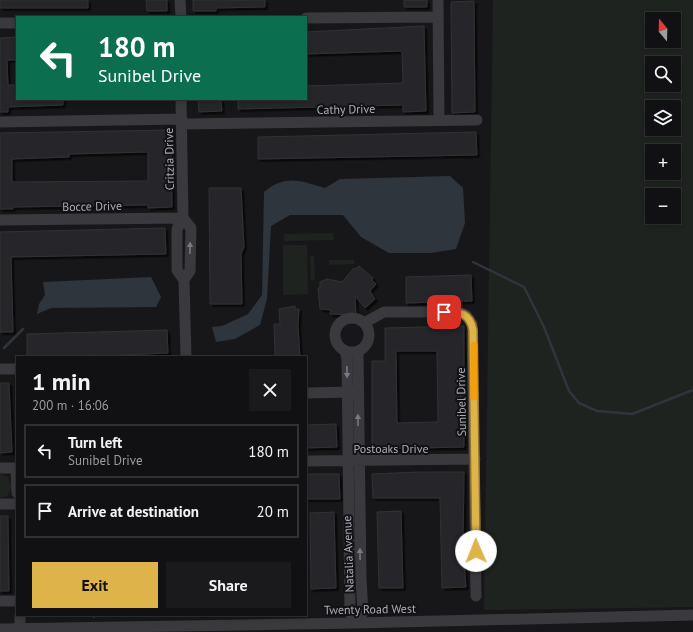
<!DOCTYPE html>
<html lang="en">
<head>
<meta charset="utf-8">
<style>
  body { margin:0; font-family:"PT Sans",sans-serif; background:#1a1a1c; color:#f1f3f6; height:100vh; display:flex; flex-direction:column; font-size:15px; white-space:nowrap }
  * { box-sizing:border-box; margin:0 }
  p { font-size:13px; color:#9c9da0 }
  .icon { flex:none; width:22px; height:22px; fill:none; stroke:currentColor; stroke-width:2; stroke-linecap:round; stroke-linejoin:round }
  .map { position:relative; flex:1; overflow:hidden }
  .panel { position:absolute; left:16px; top:356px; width:291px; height:260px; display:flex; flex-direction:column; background:#111113; border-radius:0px; box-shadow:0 2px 6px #0003,0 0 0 1px #303133 }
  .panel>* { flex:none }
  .banner { position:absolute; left:16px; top:16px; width:291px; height:84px; border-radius:0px; box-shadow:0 2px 6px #0003,0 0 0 1px #303133; background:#0b6e4f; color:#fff; overflow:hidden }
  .needle { width:26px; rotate:341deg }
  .buttons { position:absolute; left:645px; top:12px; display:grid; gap:8px }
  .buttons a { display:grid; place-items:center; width:36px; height:36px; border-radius:0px; background:#111113; box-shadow:0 2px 6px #0003,0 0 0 1px #303133; font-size:20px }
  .pin { position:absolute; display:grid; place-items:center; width:34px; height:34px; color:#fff; margin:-17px; border-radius:8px; box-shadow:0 2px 6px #0006 }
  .me { position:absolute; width:44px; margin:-22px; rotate:359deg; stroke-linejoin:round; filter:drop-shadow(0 0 3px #0008) }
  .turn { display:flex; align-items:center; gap:14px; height:84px; padding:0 16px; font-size:18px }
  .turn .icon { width:52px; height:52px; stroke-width:2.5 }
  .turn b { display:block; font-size:28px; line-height:34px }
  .round { display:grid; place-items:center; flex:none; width:42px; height:42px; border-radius:0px; background:#1a1a1c }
  .overview { display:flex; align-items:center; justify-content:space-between; height:68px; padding:0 16px }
  h1 { font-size:24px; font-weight:800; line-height:30px }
  .primary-button { display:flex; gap:8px; margin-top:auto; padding:8px 16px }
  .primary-button a { flex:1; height:46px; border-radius:0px; background:#deb34a; color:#111; font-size:16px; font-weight:800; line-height:46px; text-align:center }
  .primary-button a+a { background:#1a1a1c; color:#f1f3f6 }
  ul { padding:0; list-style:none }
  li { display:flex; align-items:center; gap:12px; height:54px; margin:0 8px 6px; padding:0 8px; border:2px solid #303133; border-radius:0px }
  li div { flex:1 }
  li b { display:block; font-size:15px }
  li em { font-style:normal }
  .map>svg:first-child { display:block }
  .green { fill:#1e231f; fill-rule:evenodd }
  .water { fill:#2f353c }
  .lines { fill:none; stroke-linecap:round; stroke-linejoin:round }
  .stream { stroke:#2f353c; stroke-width:2.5 }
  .building { fill:#28272a; stroke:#323235; fill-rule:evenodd; filter:url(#shadow) }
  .minor { stroke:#39393e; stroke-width:11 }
  .oneway { fill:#787981 }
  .route-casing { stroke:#907430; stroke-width:10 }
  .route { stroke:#deb34a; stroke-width:7 }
  .slow { stroke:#f59e0b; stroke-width:7 }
  .labels { text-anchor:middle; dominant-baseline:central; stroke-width:4; stroke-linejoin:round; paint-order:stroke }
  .street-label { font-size:12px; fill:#abaeb7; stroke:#121214 }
</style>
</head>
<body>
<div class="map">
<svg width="693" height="632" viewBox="0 0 693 632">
  <defs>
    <filter id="shadow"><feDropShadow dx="2.5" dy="2.5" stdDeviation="0" flood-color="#0009"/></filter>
  </defs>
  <rect width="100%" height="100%" fill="#171719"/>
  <!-- green -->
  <path class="green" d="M493,0H693V607L484,610ZM652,19H674V41H652ZM652,63H674V85H652ZM652,107H674V129H652ZM652,151H674V173H652ZM652,195H674V217H652Z
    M333,233L334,240L284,241V234Z
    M283,245H307L308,294L283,295Z
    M310,256H314L315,280H311Z
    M329,260H354V264L329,265Z
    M0,474L8,477L12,487L7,496L0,498Z"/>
  <!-- water -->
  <path class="water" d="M450,176L463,188L465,223L456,249L431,253H389L361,237L343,215H290L271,226L267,299L260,325L235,339L216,342L212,327L222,326L248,314L262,295L264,192C286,174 300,181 325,188L340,179Z
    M151,277L161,297L156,307L51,308L37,314L39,304L45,295L43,282Z"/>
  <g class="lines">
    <!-- stream -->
    <path class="stream" d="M473,262L524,287L544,327L569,391L579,403L597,411L632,414L693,390
      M4,348L23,329
      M94,617L95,615"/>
  </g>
  <!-- building -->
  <path class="building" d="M0,0H88V8H0Z
    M146,0H167V11H147Z
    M193,0H265V7L216,8V11H193Z
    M404,0H427V7H404Z
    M474,1L475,112L452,113L451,2Z
    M424,26L426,111L403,112V105L238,109V99H306V86L403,83L402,51L306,54V32Z
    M17,37V60H7L8,85H17V99H63V105L8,107V112H0V38Z
    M198,99H221L222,111L199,112Z
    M171,130L172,207L148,208V205L13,207V209H0V133ZM148,152V181L12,182V159L69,157V154Z
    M476,132L477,155L258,159V137Z
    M209,188H241L244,247L241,254L242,304H210Z
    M165,228L166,254L11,257L13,332H0V232Z
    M359,266L373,278L372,280L376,284L370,291L375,299L365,308L355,296L356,315L330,314L331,310L320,309L318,288H320V282L327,279L342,282L354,268L356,269Z
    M471,275L472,301L406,303V277Z
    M295,306V309H299L298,326L300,357H275L274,324H280L279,309Z
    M464,326V447L372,449V361H385V328ZM396,351H437L438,422L397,423Z
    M167,330L168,353L100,356V355L27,357V334Z
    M0,383H9L12,452L0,453Z
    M336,424L337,447L306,448V425Z
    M419,472H464L463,550L466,587L442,588L440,498H373L372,474Z
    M306,474H339L340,499H306Z
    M401,511L403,588H379L377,512Z
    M334,512L336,588L311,589L310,513Z
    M0,516H8L9,591H0Z"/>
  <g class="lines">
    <!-- minor -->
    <path class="minor" d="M180,0L181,17
      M438,0L439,120
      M306,18L438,17
      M0,23H17
      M181,99L183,218L177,229V270L184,280L186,357
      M0,122L182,119
      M182,124L477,120
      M183,218L191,228L190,271L184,280
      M0,220L183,218
      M335 335a17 17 0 1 1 34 0a17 17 0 1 1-34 0Z
      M364,323L384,312H459L466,315L472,324L476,596
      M345,351L347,359L350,612L356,623L363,612L361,579L358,351
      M0,369H17
      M306,393L353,392
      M306,461L475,459
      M0,468H17
      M16,468L17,493
      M0,504H17
      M0,601H17
      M20,615V628
      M0,629L356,623L693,615"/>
  </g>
  <!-- one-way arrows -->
  <defs><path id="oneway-solid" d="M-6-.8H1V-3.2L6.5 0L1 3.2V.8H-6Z"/></defs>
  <g class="oneway">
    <use href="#oneway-solid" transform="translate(190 248) rotate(-89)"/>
    <use href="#oneway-solid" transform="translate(347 372) rotate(89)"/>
    <use href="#oneway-solid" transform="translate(358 420) rotate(-91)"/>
    <use href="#oneway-solid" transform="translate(360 554) rotate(-91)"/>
  </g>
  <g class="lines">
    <defs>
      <path id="route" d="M444,312C460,312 470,313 473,330L476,551"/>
    </defs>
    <!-- route casing -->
    <use href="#route" class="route-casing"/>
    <!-- route -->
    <use href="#route" class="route"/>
    <!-- slow -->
    <path class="slow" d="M474,345V397"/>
  </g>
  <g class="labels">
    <!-- street labels -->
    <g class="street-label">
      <text transform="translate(346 109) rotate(-1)">Cathy Drive</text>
      <text transform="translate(169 159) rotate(-91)">Critzia Drive</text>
      <text transform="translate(92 206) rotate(-1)">Bocce Drive</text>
      <text transform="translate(461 402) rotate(-91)">Sunibel Drive</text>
      <text x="391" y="448">Postoaks Drive</text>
      <text transform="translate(348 554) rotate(-92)">Natalia Avenue</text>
      <text transform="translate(370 609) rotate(-1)">Twenty Road West</text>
    </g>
  </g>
</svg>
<div class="buttons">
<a><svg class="needle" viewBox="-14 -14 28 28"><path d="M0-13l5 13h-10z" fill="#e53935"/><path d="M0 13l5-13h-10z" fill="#9c9da0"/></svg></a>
<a><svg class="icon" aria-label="search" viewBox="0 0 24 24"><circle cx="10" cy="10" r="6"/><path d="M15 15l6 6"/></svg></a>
<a><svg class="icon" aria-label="layers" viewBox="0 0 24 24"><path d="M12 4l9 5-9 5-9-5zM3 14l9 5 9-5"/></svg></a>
<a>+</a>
<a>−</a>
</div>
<div class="pin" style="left:444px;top:312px;background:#d93025"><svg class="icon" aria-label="arrive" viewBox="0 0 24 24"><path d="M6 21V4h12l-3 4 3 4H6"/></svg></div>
<svg class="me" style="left:476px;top:551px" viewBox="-20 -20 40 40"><circle r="19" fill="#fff"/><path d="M0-13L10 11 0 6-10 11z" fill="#deb34a"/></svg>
<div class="banner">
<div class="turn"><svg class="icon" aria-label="left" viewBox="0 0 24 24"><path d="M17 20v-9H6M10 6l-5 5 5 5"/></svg><div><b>180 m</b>Sunibel Drive</div></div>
</div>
<section class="panel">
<div class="overview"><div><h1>1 min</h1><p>200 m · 16:06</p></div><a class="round"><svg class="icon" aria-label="close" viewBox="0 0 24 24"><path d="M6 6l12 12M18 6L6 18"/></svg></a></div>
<ul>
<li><svg class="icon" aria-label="left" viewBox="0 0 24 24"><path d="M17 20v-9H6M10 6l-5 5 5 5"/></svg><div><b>Turn left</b><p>Sunibel Drive</p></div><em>180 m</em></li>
<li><svg class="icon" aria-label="arrive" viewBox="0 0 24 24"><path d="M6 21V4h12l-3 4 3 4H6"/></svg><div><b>Arrive at destination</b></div><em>20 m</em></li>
</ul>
<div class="primary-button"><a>Exit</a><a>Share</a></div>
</section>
</div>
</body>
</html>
